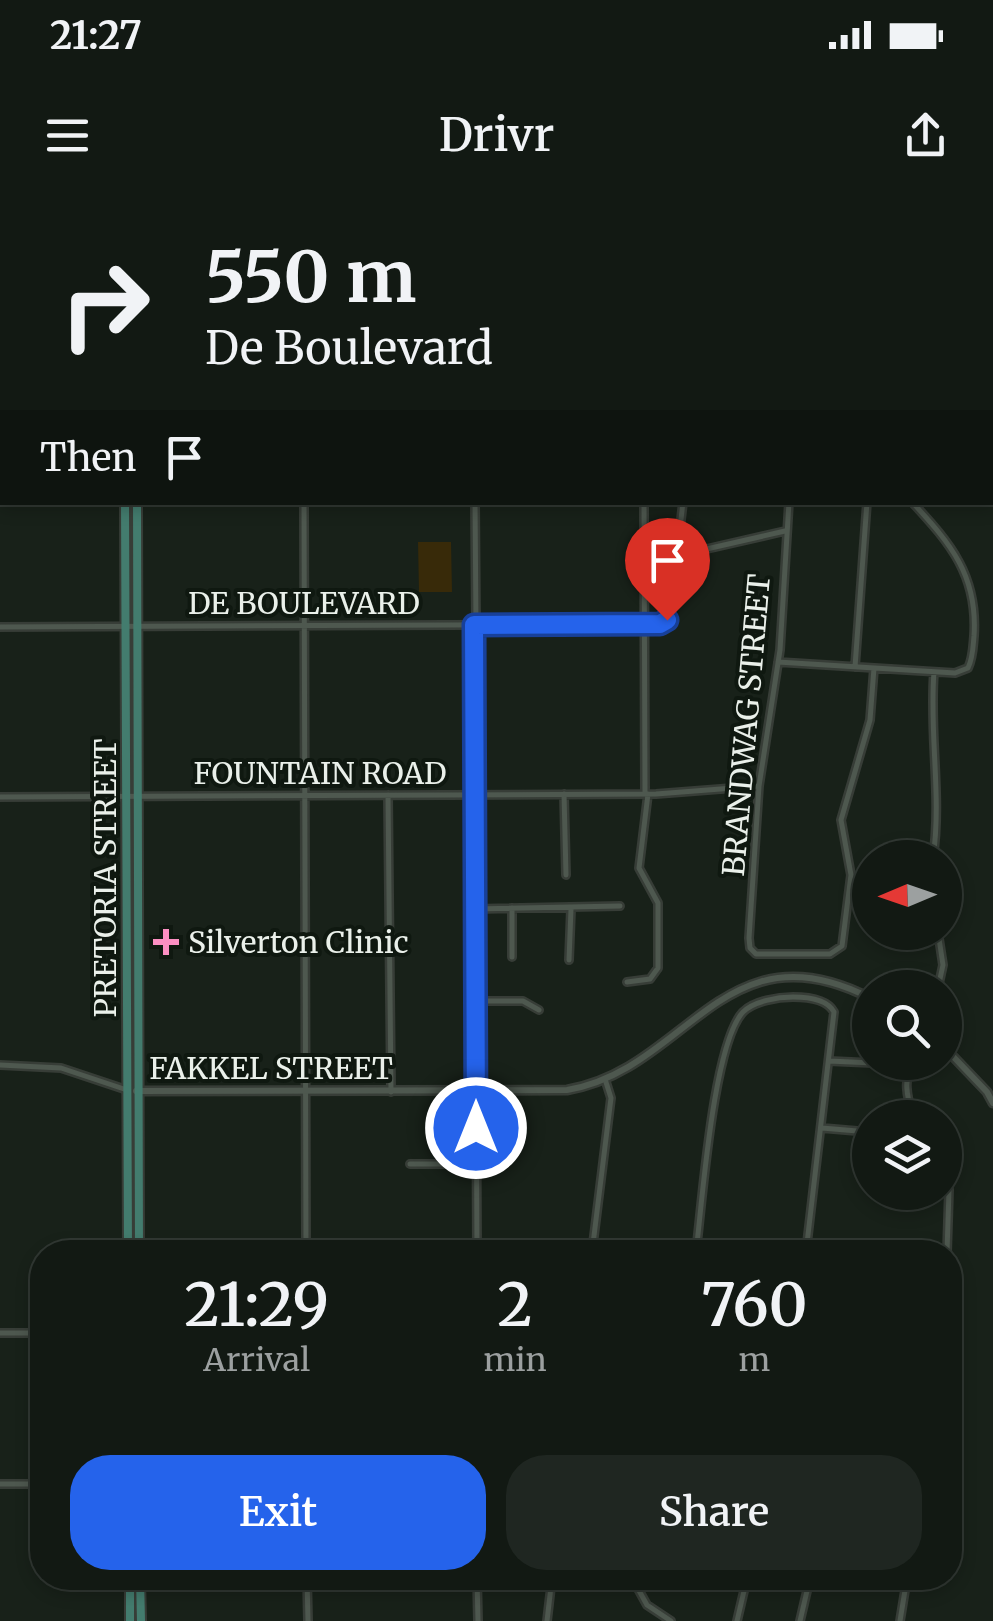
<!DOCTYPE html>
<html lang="en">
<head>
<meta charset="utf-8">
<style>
  body { margin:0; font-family:Merriweather,serif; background:#1f2621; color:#f1f3f6; height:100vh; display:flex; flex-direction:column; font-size:38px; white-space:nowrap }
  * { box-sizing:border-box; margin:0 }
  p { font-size:32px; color:#9ca0a0 }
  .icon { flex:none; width:55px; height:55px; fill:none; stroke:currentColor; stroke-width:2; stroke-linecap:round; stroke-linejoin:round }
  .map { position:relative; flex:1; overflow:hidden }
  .side { position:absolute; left:30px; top:1040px; width:932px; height:350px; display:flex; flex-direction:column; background:#121913; border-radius:40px; box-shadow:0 5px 15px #0003,0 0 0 2px #313833 }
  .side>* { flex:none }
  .hud { position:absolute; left:0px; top:0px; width:995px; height:305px; box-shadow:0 5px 15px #0003,0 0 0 2px #313833; background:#121913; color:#f1f3f6; overflow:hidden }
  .needle { width:65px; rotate:268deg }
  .controls { position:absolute; left:852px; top:640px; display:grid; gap:20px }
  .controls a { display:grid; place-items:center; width:110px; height:110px; border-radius:50%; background:#121913; box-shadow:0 5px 15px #0003,0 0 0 2px #313833; font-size:50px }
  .pin { position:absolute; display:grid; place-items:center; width:85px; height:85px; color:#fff; margin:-102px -42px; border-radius:50% 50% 50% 0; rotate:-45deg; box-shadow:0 0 10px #0007 }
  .pin .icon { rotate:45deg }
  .me { position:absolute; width:110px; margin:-55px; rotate:0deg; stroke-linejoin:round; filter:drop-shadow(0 0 8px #0008) }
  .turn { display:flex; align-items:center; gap:35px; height:210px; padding:0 40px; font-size:45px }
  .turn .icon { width:130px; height:130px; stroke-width:2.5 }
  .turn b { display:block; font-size:70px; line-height:85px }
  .then { display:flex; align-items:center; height:95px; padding:0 40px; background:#0003; gap:20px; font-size:38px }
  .eta { display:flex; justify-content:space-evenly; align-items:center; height:170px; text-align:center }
  .eta b { font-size:60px; font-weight:600; line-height:70px }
  .cta { display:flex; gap:20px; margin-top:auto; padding:20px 40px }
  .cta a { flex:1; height:115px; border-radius:40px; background:#2563eb; color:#fff; font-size:40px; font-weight:600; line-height:115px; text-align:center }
  .cta a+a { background:#1f2621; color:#f1f3f6 }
  .status { display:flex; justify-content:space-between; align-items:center; height:70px; padding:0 50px; background:#121913; direction:ltr }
  .status svg { height:28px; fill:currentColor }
  header { display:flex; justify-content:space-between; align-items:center; height:130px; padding:0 40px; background:#121913; font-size:45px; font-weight:600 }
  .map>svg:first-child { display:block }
  .green { fill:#382a09 }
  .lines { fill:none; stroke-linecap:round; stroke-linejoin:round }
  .stream { stroke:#034e58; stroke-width:2.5 }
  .minor-casing { stroke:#373d37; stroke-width:10 }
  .tertiary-casing { stroke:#373d37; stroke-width:11 }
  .secondary-casing { stroke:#373d37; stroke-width:12 }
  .minor { stroke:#4e584f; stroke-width:5 }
  .tertiary { stroke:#4e584f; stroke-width:6 }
  .secondary { stroke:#437c6e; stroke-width:8 }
  .route-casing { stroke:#184099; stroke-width:25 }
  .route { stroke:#2563eb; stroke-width:18 }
  .poi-dot { fill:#fc8fc2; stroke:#0f1810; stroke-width:4 }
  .labels { text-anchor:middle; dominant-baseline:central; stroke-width:8; stroke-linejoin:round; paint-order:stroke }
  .street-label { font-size:30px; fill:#eaf0ea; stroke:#0f1810 }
  .poi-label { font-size:30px; fill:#eaf0ea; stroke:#0f1810; text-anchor:start }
</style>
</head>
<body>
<div class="status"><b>21:27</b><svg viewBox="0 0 49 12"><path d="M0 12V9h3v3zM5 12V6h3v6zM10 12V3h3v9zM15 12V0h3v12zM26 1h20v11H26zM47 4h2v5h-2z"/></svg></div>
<header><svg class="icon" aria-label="menu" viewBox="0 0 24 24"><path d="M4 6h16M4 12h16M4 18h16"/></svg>Drivr<svg class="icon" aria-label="share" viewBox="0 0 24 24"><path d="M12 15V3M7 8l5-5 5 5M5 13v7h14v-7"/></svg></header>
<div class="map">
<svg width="993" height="1421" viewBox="0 0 993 1421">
  <rect width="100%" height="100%" fill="#182119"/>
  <!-- green -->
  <path class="green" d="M0,0H118L2,2L0,213Z
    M418,342H451L452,392H419Z"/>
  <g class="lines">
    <!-- stream -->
    <path class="stream" d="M801,0L807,2
      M992,178L993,179"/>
    <defs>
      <path id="minor" d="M303,0V2
        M474,0V2
        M643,2V0
        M304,302L306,1052
        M475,302L476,425
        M644,302L645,594
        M789,302L780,450L759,586L749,738L750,748L756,754H830L842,746L851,675L841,620L870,520L874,468
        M676,356L785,331
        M474,425L477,1052
        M0,427L660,424L670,415L683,302
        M778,462L955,473L968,468C973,458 973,447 974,436C978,376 951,344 912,302
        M855,467L867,302
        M564,594L566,675
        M388,595L391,892
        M0,597L656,594L759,586
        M933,658C942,596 929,534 934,472
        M512,708V757
        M475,709L620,706
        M938,732L943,765L938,788
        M569,760L571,709
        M627,782L650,779L658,768V703L639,668L648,594
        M475,801H523L539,810
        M829,861L895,864L909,868
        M0,865L61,868L127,890
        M913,918C908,900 901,876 915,862
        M822,928L869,932
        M945,963L949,990L947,1052
        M410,964H476
        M592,1052L611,898L605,879
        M696,1052C702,1005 713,844 743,812C754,801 778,797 793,797C807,797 827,799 834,812L806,1052
        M0,1133H42
        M0,1284H42
        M307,1378L308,1421
        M477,1378L478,1421
        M632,1378L647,1405L671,1421
        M547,1421L552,1378
        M737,1421L747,1378
        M800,1421L810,1378
        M900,1421L907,1378"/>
      <path id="tertiary" d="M945,848L987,892L993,903
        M136,891L567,890C687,870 724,723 870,798"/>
      <path id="secondary" d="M136,0V2
        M983,0L984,2
        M123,2V0
        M992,19L993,20
        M125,302L128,1052
        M137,302L139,1052
        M130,1378V1421
        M140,1378L141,1421"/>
    </defs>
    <!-- minor casing -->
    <use href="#minor" class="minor-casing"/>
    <!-- tertiary casing -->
    <use href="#tertiary" class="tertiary-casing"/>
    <!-- secondary casing -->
    <use href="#secondary" class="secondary-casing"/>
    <!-- minor -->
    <use href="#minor" class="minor"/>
    <!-- tertiary -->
    <use href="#tertiary" class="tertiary"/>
    <!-- secondary -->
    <use href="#secondary" class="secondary"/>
  </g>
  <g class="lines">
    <defs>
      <path id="route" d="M476,928L474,425L660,424L667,420"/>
    </defs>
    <!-- route casing -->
    <use href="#route" class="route-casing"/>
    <!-- route -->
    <use href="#route" class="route"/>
  </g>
  <!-- markers -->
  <path class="poi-dot" d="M161 727h10v10h10v10h-10v10h-10v-10h-10v-10h10z"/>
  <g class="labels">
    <!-- street labels -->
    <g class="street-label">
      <text x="304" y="403">DE BOULEVARD</text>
      <text transform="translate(746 525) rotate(-85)">BRANDWAG STREET</text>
      <text x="320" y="573">FOUNTAIN ROAD</text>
      <text transform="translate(105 678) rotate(-90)">PRETORIA STREET</text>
      <text x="271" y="868">FAKKEL STREET</text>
    </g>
    <!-- poi labels -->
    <g class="poi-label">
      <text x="188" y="742">Silverton Clinic</text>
    </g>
  </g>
</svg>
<div class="controls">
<a><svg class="needle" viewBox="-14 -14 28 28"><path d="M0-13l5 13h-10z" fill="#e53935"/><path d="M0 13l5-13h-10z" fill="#9ca0a0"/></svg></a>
<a><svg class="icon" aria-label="search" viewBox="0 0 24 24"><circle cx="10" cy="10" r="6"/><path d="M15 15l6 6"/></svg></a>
<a><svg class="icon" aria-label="layers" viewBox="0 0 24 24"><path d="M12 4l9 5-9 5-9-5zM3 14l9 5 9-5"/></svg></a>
</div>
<div class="pin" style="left:667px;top:420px;background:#d93025"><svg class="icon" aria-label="arrive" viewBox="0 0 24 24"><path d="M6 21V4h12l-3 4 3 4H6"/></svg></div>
<svg class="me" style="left:476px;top:928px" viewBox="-20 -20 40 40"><circle r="17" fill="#2563eb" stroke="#fff" stroke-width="3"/><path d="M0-11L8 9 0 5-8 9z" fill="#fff"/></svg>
<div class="hud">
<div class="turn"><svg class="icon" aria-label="right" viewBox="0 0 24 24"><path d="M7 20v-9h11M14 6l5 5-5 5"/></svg><div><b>550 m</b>De Boulevard</div></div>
<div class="then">Then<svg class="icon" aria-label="arrive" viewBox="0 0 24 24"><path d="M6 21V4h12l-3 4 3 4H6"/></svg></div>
</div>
<section class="side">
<div class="eta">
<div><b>21:29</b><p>Arrival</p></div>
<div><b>2</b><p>min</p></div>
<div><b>760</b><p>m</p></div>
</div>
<div class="cta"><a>Exit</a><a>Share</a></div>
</section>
</div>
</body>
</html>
